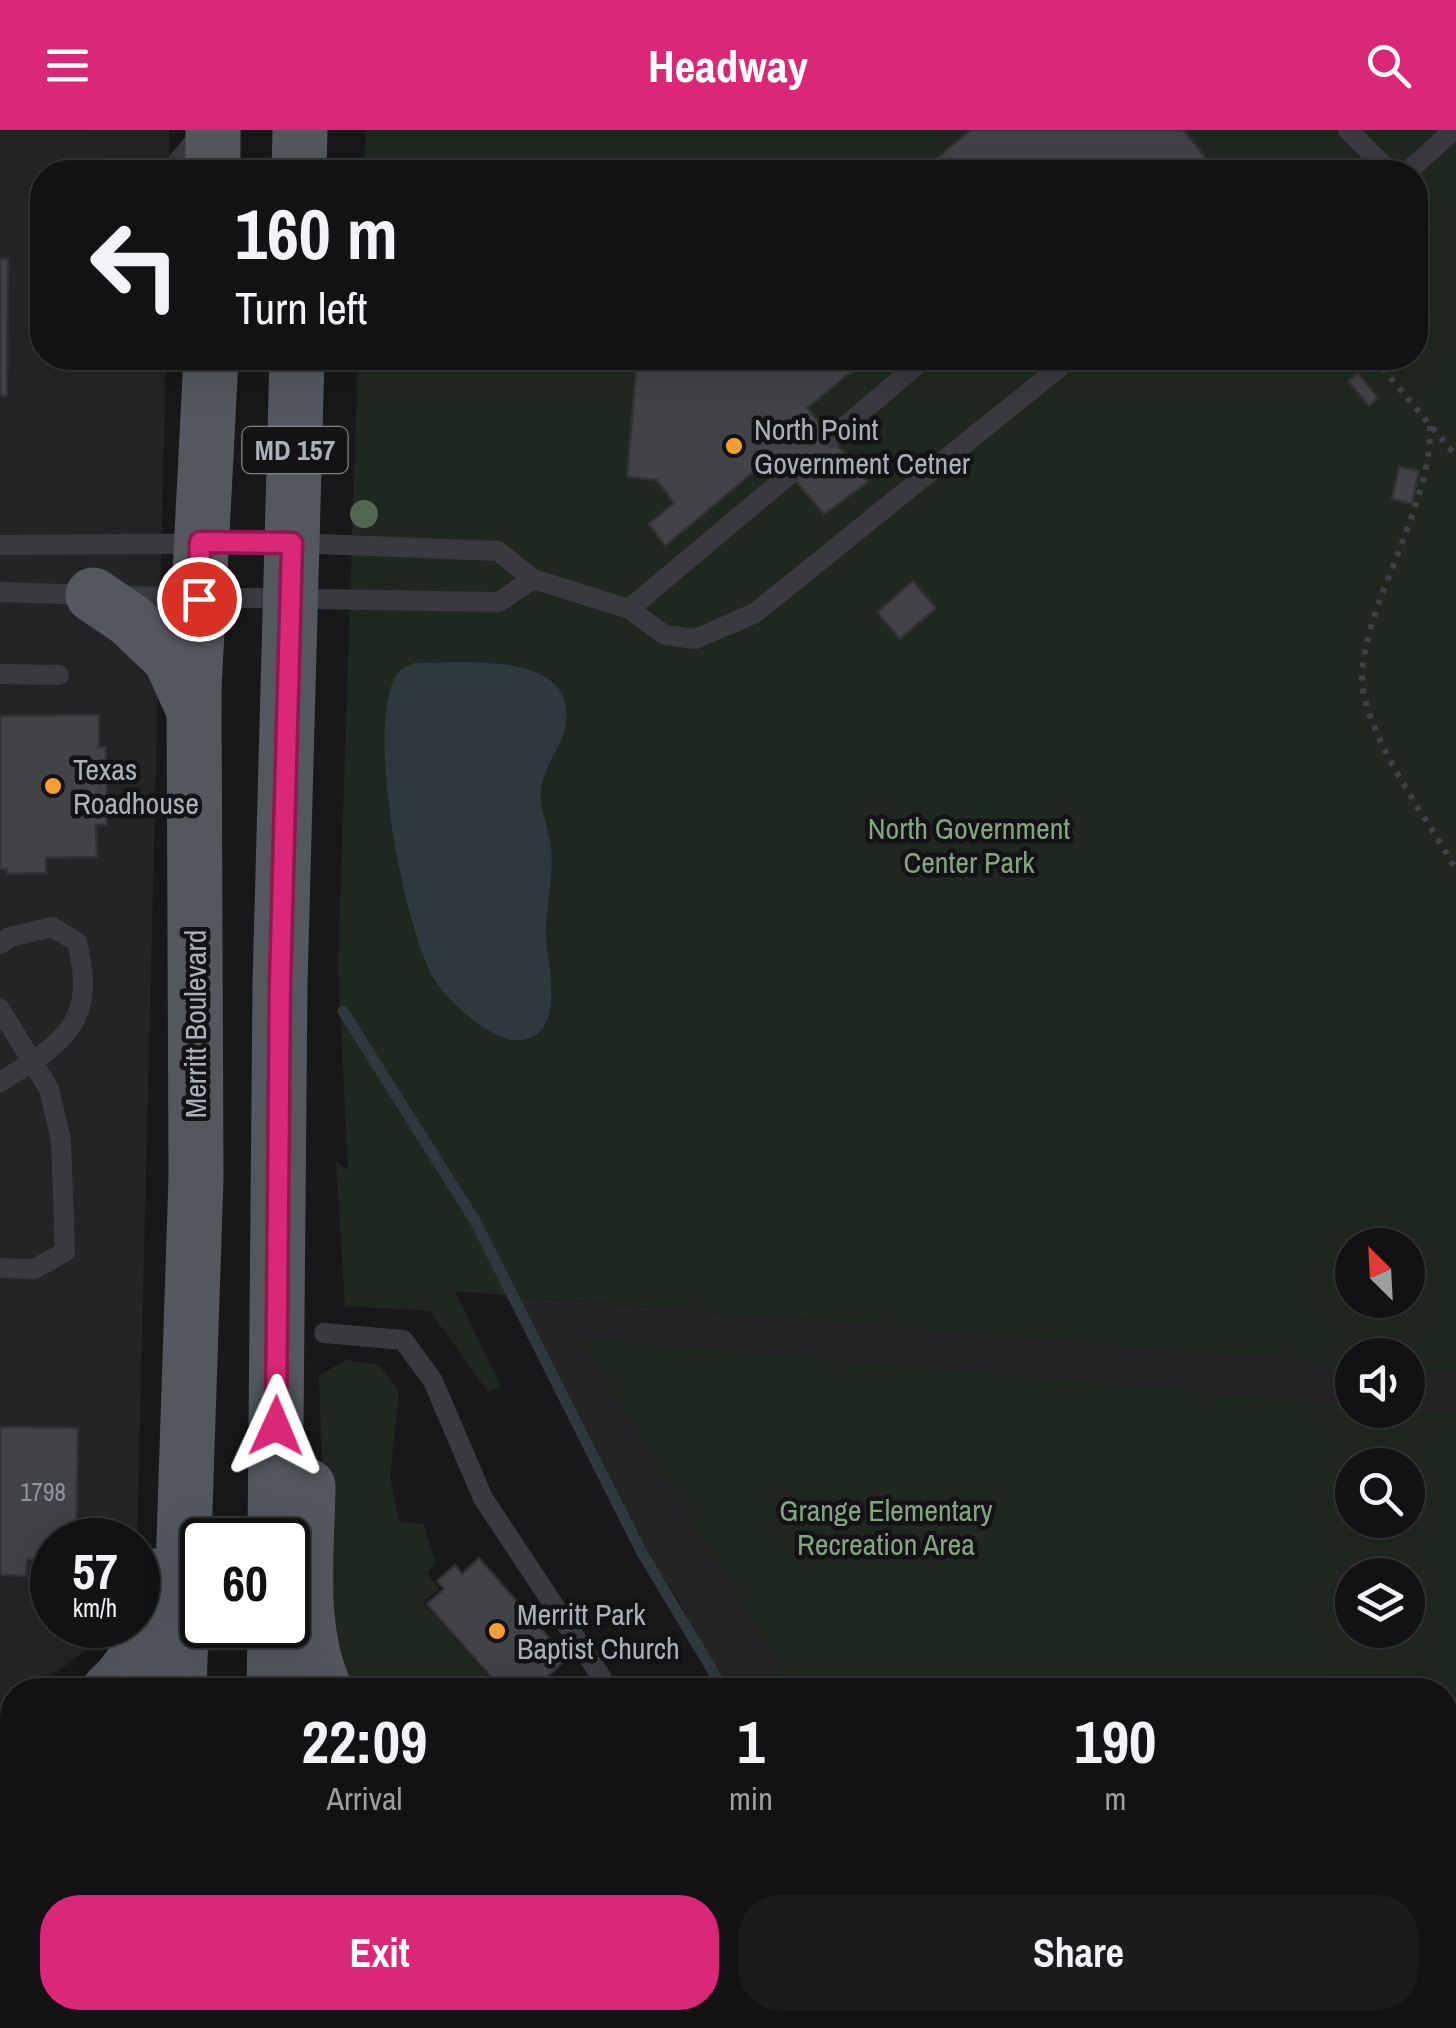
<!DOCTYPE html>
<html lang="en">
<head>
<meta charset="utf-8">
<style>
  body { margin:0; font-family:"Archivo Narrow",sans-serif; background:#1b1b1d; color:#f1f3f6; height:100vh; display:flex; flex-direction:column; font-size:38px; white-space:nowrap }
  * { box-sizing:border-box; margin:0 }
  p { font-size:32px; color:#9c9ea0 }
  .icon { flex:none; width:55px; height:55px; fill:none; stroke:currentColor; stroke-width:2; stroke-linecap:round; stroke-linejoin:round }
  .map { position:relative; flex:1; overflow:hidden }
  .side { position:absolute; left:0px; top:1548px; width:1458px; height:352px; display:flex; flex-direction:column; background:#121214; border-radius:40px 40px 0 0; box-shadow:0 10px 40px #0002,0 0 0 2px #313234 }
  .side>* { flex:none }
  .banner { position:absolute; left:30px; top:30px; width:1398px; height:210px; border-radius:40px; box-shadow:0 10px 40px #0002,0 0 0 2px #313234; background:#121214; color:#f1f3f6; overflow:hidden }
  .needle { width:65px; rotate:336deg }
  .fabs { position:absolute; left:1335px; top:1098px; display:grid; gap:20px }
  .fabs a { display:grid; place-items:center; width:90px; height:90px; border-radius:50%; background:#121214; box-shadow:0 10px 40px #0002,0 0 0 2px #313234; font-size:50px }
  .speed { position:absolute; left:30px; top:1388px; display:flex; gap:20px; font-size:50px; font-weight:700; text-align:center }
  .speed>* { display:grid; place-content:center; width:130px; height:130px; border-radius:50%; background:#121214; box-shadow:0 10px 40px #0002,0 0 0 2px #313234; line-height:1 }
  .speed small { font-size:25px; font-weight:400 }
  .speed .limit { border:5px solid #111; border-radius:15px; background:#fff; color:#111 }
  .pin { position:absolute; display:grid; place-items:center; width:85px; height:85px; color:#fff; margin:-42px; border:5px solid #fff; border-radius:50%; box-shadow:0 2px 10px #0007 }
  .me { position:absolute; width:110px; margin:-55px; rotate:1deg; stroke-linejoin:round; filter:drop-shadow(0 0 8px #0008) }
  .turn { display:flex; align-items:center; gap:35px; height:210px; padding:0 40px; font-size:45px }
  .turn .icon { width:130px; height:130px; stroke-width:2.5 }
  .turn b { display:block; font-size:70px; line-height:85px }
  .eta { display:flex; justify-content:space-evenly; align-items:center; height:170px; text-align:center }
  .eta b { font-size:60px; font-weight:700; line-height:70px }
  .primary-button { display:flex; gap:20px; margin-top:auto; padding:20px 40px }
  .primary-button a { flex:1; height:115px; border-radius:40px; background:#db2777; color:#fff; font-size:40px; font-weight:700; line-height:115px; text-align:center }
  .primary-button a+a { background:#1b1b1d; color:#f1f3f6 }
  header { display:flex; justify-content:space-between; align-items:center; height:130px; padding:0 40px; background:#db2777; color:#fff; font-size:45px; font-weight:700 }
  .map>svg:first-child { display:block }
  .built { fill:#242427; fill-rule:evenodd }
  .green { fill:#1f2820; fill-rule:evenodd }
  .water { fill:#2d393e }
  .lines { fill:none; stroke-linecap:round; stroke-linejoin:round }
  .stream { stroke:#2d393e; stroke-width:11 }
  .building { fill:#424347; stroke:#323236; stroke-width:2.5 }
  .path { stroke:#3e4146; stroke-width:6; stroke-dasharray:5 8; stroke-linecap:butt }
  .lane { stroke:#383a3f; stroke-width:20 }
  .street { stroke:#383a3f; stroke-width:40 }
  .primary { stroke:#54585e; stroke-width:55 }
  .tree { fill:#536652 }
  .route-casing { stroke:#8e194d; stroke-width:25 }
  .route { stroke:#db2777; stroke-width:18 }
  .poi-dot { fill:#f69d33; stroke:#131315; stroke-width:4 }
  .labels { text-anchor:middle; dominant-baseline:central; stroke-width:9; stroke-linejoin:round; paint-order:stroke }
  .number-label { font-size:25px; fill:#90969d }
  .shield { fill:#131315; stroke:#7d8288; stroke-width:2.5 }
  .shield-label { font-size:28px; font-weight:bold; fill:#aab1ba }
  .poi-label { font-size:30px; fill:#aab1ba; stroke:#131315; text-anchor:start }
  .park-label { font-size:30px; fill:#83a580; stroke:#131315 }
  .street-label { font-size:30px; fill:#aab1ba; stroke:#131315 }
</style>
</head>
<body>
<header><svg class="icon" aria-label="menu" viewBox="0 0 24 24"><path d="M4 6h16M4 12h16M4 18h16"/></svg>Headway<svg class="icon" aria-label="search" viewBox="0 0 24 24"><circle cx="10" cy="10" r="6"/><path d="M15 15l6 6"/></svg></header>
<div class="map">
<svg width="1456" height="1898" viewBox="0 0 1456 1898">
  <rect width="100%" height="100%" fill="#18181a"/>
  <!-- built -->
  <path class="built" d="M0,0H169L170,42H42V228H166L137,1410H52V1495H119L33,1560H12V1576L0,1585Z
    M511,1166L1352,1234V1280H1408V1239L1456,1243V1898H948L943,1888H1445V1560H724L677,1467L620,1384ZM1352,1335H1408V1390H1352ZM1352,1445H1408V1500H1352Z"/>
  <!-- green -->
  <path class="green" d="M366,0H1456V1243L1408,1239V1225H1352V1234L455,1161L501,1257L488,1262L430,1181L345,1176L336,1031L348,1041L338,837L358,228H1415V42H364ZM1352,1115H1408V1170H1352Z
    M580,1208L1352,1275V1280L1456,1284V1898H1001L994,1888H1445V1560H794ZM1352,1335H1408V1390H1352ZM1408,1445V1500H1352V1445Z
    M345,1230L379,1235L399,1261L390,1346L399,1392L424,1394L435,1433L427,1443L439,1459L423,1473L500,1560H337L326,1441L319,1246Z"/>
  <!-- water -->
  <path class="water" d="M415,533C465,533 586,519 564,603C558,622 544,637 541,658C539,678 549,698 551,718C554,745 546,774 546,801C545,829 571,910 516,910C490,910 445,869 433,847C404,794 364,596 397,544C402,537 408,536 415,533Z"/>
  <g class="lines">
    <!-- stream -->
    <path class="stream" d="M343,881L475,1091L641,1421L724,1560
      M937,1888L942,1898"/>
  </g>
  <!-- building -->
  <path class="building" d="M971,0H1183L1218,42H920Z
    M0,129H8L7,266H0Z
    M637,228L698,232L703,228H869L807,278L868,352L824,384L774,325L665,416L649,394L674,373L657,350L627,347Z
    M1358,243L1378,268L1369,276L1348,251Z
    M1399,337L1419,341L1412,374L1392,369Z
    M913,451L936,478L900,509L877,482Z
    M99,585V617H106L107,695H96L97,727L46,728V743L7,744V739H0V586Z
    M0,1297L78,1298L76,1410H52V1429H27L26,1446L0,1445Z
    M479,1428L567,1529L532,1560H503L427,1474L444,1459L437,1451L455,1435L462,1444Z
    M3,1858L12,1859L16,1895L0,1893Z
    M415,1888H465L464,1898H413Z
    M589,1888H616L614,1897L588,1893Z"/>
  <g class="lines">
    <!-- path -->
    <path class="path" d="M1374,228L1456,326
      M1430,296C1434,382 1345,502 1365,570C1382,631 1426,686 1456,740"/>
    <!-- lane -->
    <path class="lane" d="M1348,0L1390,42
      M169,42L200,5
      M1407,42L1454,0
      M831,308L925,228
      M0,415L292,413L498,421L533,449L629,479L665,505L695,509L755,483L1071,228
      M0,462L93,465
      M122,466L499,472L533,449
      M629,479L790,344
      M0,544L59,545
      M0,814L10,807L52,797L77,812C97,893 65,912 0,952
      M0,879L49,959L61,1010L65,1122L34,1139L0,1138
      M324,1203L403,1210L433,1251L483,1368L602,1548L597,1560"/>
    <!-- street -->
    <path class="street" d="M805,1888L810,1898"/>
    <!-- primary -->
    <path class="primary" d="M213,42V0
      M299,42L300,0
      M93,465L130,490L170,528L194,581
      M308,1356C307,1424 297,1497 325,1560
      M275,1410L280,853L297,228
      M109,1560C146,1528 149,1493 152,1446
      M179,1560L196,1048L194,559L211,228
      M274,1560L275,1495
      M0,1643L12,1649
      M174,1898V1888
      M265,1898L266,1888"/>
  </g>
  <!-- trees -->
  <circle class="tree" cx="364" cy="384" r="14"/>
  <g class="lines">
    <defs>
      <path id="route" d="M199,469L200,412L292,413L280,853L276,1296"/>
    </defs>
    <!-- route casing -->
    <use href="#route" class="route-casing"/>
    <!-- route -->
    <use href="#route" class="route"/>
  </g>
  <!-- markers -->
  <g class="poi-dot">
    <circle cx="734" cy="316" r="10"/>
    <circle cx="53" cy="656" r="10"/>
    <circle cx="497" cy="1501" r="10"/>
  </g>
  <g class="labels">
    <!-- number labels -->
    <g class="number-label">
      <text x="43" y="1362">1798</text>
    </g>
    <!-- shield labels -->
    <rect class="shield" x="242.5" y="297" width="105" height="46" rx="8"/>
    <g class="shield-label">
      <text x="295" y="320">MD 157</text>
    </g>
    <!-- poi labels -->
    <g class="poi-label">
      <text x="754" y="299">North Point<tspan x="754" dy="34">Government Cetner</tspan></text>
      <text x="73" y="639">Texas<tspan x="73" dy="34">Roadhouse</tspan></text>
      <text x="517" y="1484">Merritt Park<tspan x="517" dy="34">Baptist Church</tspan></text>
    </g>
    <!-- park labels -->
    <g class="park-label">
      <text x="969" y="698">North Government<tspan x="969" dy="34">Center Park</tspan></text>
      <text x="886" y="1380">Grange Elementary<tspan x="886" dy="34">Recreation Area</tspan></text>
    </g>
    <!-- street labels -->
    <g class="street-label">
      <text transform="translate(195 894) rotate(-90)">Merritt Boulevard</text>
    </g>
  </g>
</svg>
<div class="fabs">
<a><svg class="needle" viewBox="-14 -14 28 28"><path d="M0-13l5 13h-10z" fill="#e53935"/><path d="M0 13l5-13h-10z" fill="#9c9ea0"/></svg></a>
<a><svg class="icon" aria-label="sound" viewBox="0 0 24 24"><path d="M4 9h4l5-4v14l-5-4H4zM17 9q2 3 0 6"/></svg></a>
<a><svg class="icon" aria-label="search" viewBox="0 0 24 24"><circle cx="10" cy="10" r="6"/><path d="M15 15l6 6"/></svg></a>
<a><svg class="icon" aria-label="layers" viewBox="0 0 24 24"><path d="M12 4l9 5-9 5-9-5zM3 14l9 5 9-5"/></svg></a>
</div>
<div class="speed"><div>57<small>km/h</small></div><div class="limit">60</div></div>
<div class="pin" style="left:199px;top:469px;background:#d93025"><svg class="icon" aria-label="arrive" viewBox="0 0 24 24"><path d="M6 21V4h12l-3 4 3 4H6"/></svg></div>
<svg class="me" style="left:276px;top:1296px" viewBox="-20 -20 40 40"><path d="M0-17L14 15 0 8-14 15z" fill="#db2777" stroke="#fff" stroke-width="4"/></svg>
<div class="banner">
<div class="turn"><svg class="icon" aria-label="left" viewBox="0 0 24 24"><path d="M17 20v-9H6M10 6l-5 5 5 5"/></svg><div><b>160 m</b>Turn left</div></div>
</div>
<section class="side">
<div class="eta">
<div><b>22:09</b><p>Arrival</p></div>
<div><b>1</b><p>min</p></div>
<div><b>190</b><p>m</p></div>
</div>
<div class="primary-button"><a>Exit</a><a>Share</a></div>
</section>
</div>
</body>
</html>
